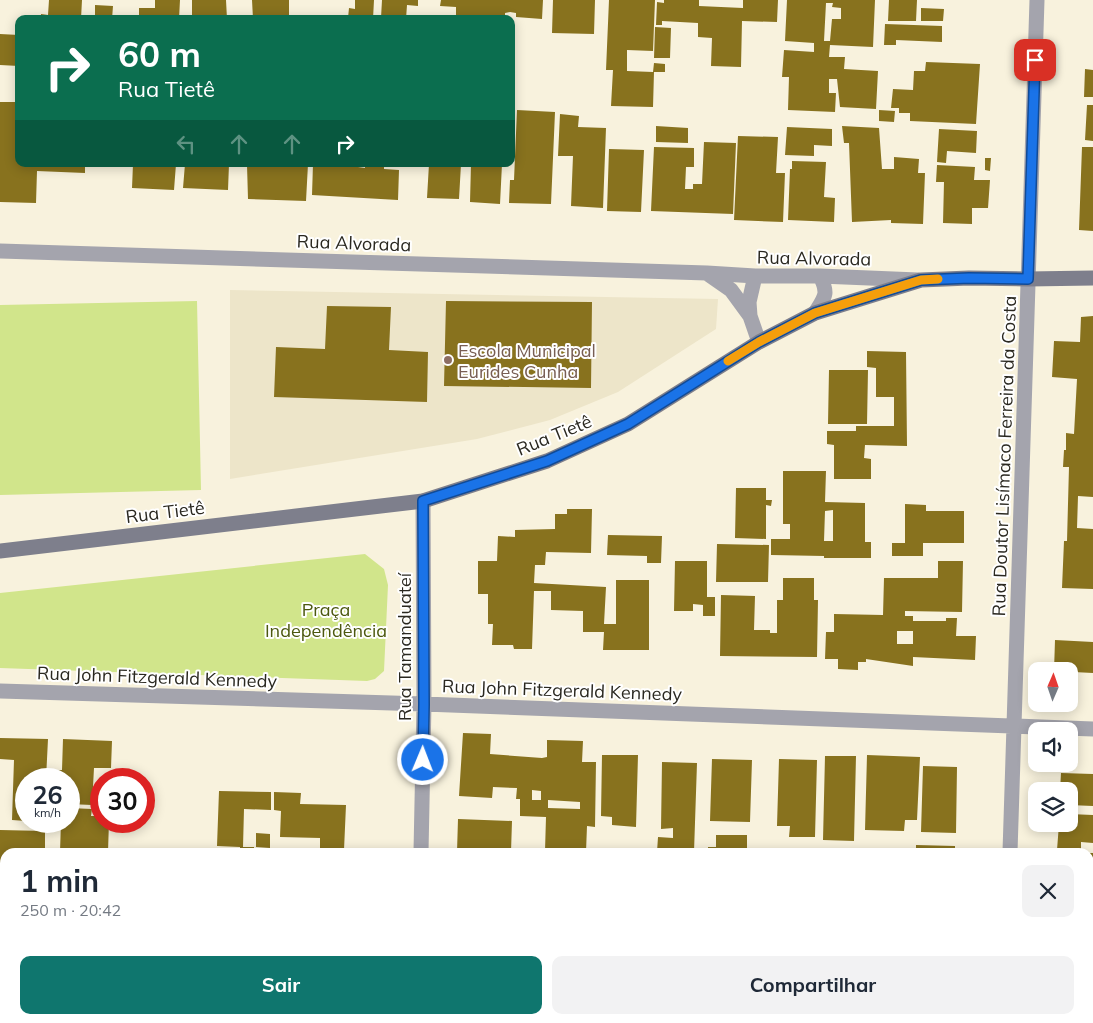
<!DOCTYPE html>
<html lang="pt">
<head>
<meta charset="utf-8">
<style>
  body { margin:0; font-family:Mulish,sans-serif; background:#f2f2f3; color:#1f2937; height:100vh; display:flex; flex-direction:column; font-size:19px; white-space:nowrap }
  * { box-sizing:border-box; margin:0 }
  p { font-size:16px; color:#747a83 }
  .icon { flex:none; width:28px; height:28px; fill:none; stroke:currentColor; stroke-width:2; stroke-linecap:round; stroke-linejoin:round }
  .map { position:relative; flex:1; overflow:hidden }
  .panel { position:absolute; left:0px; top:848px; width:1094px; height:176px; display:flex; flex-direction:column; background:#fff; border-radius:15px 15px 0 0; box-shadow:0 2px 12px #0003 }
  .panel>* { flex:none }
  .guide { position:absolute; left:15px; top:15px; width:500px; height:152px; border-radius:10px; box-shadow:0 2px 12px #0003; background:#0b6e4f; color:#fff; overflow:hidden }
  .needle { width:32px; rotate:2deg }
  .controls { position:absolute; left:1028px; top:662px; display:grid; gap:10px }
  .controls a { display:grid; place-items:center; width:50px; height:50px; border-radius:10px; background:#fff; box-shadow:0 2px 12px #0003; font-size:25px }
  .speed { position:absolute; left:15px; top:768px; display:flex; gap:10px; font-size:25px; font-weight:700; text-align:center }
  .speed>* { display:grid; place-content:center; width:65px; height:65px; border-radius:50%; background:#fff; box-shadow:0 2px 12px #0003; line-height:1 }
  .speed small { font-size:12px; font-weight:400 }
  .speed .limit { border:8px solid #d22; background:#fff; color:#111 }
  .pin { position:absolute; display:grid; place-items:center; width:42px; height:42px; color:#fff; margin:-21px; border-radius:10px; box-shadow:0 2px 8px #0006 }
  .me { position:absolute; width:55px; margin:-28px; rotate:1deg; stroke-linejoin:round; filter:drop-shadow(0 0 4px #0008) }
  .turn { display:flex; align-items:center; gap:18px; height:105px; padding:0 20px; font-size:22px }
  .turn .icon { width:65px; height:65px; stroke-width:2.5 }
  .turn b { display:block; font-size:35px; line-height:42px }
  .lanes { display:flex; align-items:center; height:48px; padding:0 20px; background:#0003; justify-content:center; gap:25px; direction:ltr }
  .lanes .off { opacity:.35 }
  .round { display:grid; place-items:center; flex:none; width:52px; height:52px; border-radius:10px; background:#f2f2f3 }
  .summary { display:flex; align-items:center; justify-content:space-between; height:85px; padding:0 20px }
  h1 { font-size:30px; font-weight:700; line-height:38px }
  .action { display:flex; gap:10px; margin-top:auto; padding:10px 20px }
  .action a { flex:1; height:58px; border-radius:10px; background:#0f766e; color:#fff; font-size:20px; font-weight:700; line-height:58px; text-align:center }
  .action a+a { background:#f2f2f3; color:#1f2937 }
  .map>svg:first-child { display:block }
  .built { fill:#ede5c9 }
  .green { fill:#d1e58b }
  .building { fill:#88721e; fill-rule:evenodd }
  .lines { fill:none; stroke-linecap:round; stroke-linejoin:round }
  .street { stroke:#a4a4ad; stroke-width:15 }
  .secondary { stroke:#7e7f8c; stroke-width:15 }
  .route-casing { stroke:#114b97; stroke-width:12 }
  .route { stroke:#1a73e8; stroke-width:9 }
  .slow { stroke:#f59e0b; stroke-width:9 }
  .education-dot { fill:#8d6e63; stroke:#fff; stroke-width:2 }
  .labels { text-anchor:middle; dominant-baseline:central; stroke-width:4; stroke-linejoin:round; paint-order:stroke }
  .street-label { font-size:18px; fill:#2a2820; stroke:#fff }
  .education-label { font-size:18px; fill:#785e54; stroke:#fff; text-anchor:start }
  .park-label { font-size:18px; fill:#4c580f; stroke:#fff }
</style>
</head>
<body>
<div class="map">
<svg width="1093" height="1023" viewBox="0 0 1093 1023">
  <rect width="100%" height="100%" fill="#f8f2dd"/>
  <!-- built -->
  <path class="built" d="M230,290L718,299L716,329L618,392L550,420L477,439L230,479Z"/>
  <!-- green -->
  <path class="green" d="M197,301L201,490L0,495V305Z
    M365,554L384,569L388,585L384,671L375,679L367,681L0,668V593Z"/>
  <!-- building -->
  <path class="building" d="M49,0H82L81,19H41V14L48,15Z
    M155,0H180L179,19H139V8H155Z
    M192,0H226L227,19H192Z
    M252,0H289V19H253Z
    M355,0H374L373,19L348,18L349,8L355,9Z
    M382,0H418V6L407,5L406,19L381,18Z
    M441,0H543L542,19L516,17V13L510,12L505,13V19H473V17L456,16V7L440,6Z
    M553,0H595L594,34L552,33Z
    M609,0H655L653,51L627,50V71L653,72L654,63L665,64V72H654L653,107L611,106L613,70H606Z
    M664,0H699V6L743,8V0H778L777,22L742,21L741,67L711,66L712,38L698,37V23L662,21V25H656L657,2L664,3Z
    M787,0H875L873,47L830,45L829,57H845L844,69L878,71L876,109L840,107L837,79H829V93H836L835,112L788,110L789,77H782L784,50L814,52V43L785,41ZM826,3H833L832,7L841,8V19H832L830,41H824Z
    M889,0H917L916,21H888Z
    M95,5L113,6L112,19H95Z
    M921,8L944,9L943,21H921Z
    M292,15L306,16V19H292Z
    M885,24L942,26V42L896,40V45H884Z
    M655,27L671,28L670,58H654Z
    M0,34L19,35V66L0,65Z
    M926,62L980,64L976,124L910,121V113H899V108H891L893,89L913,90L914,71H925Z
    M1085,69L1093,70V97H1084Z
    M0,102H19V164H85V173L37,171L36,203L0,202Z
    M1087,105H1093V141L1085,140Z
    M517,110L555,112L551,204L509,203L510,180H514Z
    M879,110L895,111L894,122L879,121Z
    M560,114L579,116L578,127L606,128L603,208L571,206L573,156H558Z
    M656,126L688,128V143L656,142Z
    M842,126L879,128L882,169H894V157L919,159L918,173H925L923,224L891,223V220L852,222L849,143H844Z
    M787,127L832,129V146L814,145V156L785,155Z
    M939,129L977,131L976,153L947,151L946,163L937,162Z
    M738,136L778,137L776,173H785L783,222L734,220Z
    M704,142L736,143L733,214L651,211L654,147L694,148V167H686L685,189H693V184H702Z
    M1082,147H1093V231L1079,230Z
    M609,149L644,150L641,212L607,211Z
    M985,158H991L990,171L985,170Z
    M792,161L826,162L824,197L835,198L834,222L788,220L790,169H792Z
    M133,164H176L174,190L132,188Z
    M185,164H229L228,190L183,188Z
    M271,164H308L306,201L248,199L247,165H271Z
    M313,164H358V167L365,168V164H384V169L399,170L398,200L312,195Z
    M429,164H461L459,199L427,198Z
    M471,164H502L500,204L470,202Z
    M937,165L975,167L974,180H990L988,208H972V224L943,223L944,182H936Z
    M446,301L592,302L591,388L444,386Z
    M327,306L391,307L389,350L428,352L427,402L274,397L276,347L325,349Z
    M1093,316V497L1078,496L1077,528L1093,529V589L1062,588L1064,541H1067L1069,467H1063L1064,450H1066V433L1074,434L1077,379L1052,377L1054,341L1080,342L1081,317Z
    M867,351L906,352L907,446L865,445L864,458L871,459V479H834V445L827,444V431H856V426H894V397H876V368L867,367Z
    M829,370H868L867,424H828Z
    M783,471H826L825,502L865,503V542H871V558H824V556L771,555V539H790V524H783ZM833,510V541H824L825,511Z
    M736,488H766V500H772L771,506L766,505V539L735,538Z
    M905,504L926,505V511H964V543H923V556H892V543H905Z
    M567,509H592L591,553L546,552L545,565H535L534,583L606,587L604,624H616V580H649V650H603L604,632H583V611L551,610V591H534L532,649H514L513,645H492L493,624H488V594H478V561H497L498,536L515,537V530L555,529V514H567Z
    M608,535L662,536L661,563H647V556L607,555Z
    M717,544L769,545L768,582H716Z
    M675,561H707V597H715V616H703V605L693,604V611H674Z
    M938,561H963L962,612L905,611V616H913V621H946V618H957L956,636H976L975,660L913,657V666L866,659V662H858V670L838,669V659H825L826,632H834V614L883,615L884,578H938ZM897,631H913V644H897Z
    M783,578H814V600H818L817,657L720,656L721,595L755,596L754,630H770V633H777V600H783Z
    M1055,640L1093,642V673L1054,671Z
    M463,733L491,734L490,754L542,758L547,757V740L583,741L582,762H596L595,827L587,826L586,852L545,851L546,817L520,816V799H516L517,788L493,787L492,798L459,796ZM532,790L541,791V800H532ZM548,800L580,802V809L548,808Z
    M0,738L48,739L46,779H26V821L12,820L14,760L0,759Z
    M63,739L112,741L111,768H94L92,805L69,804V779H52L53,770H62Z
    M602,755H638L636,827L612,825V817L601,816Z
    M867,755L920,757L917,820H905L904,831L865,830Z
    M825,756H856L854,841L823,840Z
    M712,759L752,760L750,822L710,821Z
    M779,759L817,760L815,837H789L790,826H777Z
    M662,762L697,763L694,852H657L658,837L673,838V828L661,829Z
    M923,766L957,767L956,833L921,832Z
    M1061,773L1093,774V806L1069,805V791H1060Z
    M219,791L271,792V810L244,809L243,847H254V852H240V847L217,846Z
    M274,792L301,793L300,804L346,805L344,850L320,849V838L280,837L281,811L274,810Z
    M69,808L92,809L91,816H101V821H109L108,852H60L61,821H69Z
    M1069,814L1093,815V843L1081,842V851L1057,850L1059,824H1069Z
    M458,819L512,821L511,852H457Z
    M0,830L45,831V852H5V864H0Z
    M256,833L270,834V848L256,847Z
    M716,835H747V852H708V847H716Z
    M916,845L955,846V852H916Z
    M777,850L812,851V852H777Z
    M1089,853H1093V887H1089Z
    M3,886H5V926H2Z
    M1089,903H1093V935H1089Z
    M0,930H5V983H0Z
    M1089,996H1093V1023H1056V1019H1089Z
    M46,1019H66L65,1021H84V1023H46Z
    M108,1019H156V1023H108Z
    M170,1019L248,1020V1023H170Z
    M311,1019H345V1023L311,1022Z
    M454,1019H486V1023H454Z
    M557,1019H589V1023H557Z
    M658,1019H690V1023H658Z
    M774,1019H794V1023H774Z
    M881,1019H945L944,1023H881Z"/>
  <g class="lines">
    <!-- street -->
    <path class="street" d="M0,251L707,273L755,276H820L918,280
      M708,274L731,290L750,316L759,342
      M815,313C825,297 829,294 820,276
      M750,316L749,302L755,276
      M0,691L424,704L1093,729
      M421,852L424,704L423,501
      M1010,852L1037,0
      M417,1023V1019
      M1004,1023V1019"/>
    <!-- secondary -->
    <path class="secondary" d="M0,551L423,501L547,461L628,424L759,342L815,313L921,280L969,278L1028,279L1093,278"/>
  </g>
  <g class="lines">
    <defs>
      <path id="route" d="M423,760L424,704L423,501L547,461L628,424L759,342L815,313L921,280L969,278L1028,279L1035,60"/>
    </defs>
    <!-- route casing -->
    <use href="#route" class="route-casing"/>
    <!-- route -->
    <use href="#route" class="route"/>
    <!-- slow -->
    <path class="slow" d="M728,361L759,342L815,313L921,280L938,279"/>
  </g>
  <!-- markers -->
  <circle class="education-dot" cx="448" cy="360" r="5"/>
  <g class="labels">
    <!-- street labels -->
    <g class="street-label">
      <text transform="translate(354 243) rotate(2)">Rua Alvorada</text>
      <text transform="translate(814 258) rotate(1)">Rua Alvorada</text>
      <text transform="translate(554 435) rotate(-22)">Rua Tietê</text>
      <text transform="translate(1004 456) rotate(-88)">Rua Doutor Lisímaco Ferreira da Costa</text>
      <text transform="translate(165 512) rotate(-7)">Rua Tietê</text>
      <text transform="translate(404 647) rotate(-90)">Rua Tamanduateí</text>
      <text transform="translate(157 677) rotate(2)">Rua John Fitzgerald Kennedy</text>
      <text transform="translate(562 690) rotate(2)">Rua John Fitzgerald Kennedy</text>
    </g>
    <!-- education labels -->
    <g class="education-label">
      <text x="458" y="350">Escola Municipal<tspan x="458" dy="21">Eurides Cunha</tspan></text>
    </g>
    <!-- park labels -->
    <g class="park-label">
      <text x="326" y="609">Praça<tspan x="326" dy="21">Independência</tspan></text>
    </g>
  </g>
</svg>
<div class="controls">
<a><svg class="needle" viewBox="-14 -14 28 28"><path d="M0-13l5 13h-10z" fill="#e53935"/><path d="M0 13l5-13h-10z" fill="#747a83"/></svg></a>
<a><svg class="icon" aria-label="sound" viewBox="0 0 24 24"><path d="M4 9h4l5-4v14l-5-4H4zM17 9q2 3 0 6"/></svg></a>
<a><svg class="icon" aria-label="layers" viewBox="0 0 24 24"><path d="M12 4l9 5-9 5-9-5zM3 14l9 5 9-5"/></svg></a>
</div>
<div class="speed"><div>26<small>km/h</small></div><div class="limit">30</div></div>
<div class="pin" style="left:1035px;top:60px;background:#d93025"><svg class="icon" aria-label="arrive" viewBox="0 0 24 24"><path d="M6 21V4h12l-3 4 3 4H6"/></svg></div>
<svg class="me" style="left:423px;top:760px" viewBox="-20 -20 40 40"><circle r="17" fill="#1a73e8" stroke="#fff" stroke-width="3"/><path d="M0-11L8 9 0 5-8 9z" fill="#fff"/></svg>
<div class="guide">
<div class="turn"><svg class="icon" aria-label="right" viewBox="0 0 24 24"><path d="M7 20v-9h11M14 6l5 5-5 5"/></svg><div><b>60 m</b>Rua Tietê</div></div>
<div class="lanes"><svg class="icon off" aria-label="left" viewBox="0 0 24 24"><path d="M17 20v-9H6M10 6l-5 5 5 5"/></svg><svg class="icon off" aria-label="ahead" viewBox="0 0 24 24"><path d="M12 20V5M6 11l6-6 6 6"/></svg><svg class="icon off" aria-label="ahead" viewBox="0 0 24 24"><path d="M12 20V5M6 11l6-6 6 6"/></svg><svg class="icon" aria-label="right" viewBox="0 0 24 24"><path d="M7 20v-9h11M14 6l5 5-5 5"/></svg></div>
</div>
<section class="panel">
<div class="summary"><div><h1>1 min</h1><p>250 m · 20:42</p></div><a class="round"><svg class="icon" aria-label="close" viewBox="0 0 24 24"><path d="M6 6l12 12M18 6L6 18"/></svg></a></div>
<div class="action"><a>Sair</a><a>Compartilhar</a></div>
</section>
</div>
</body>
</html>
